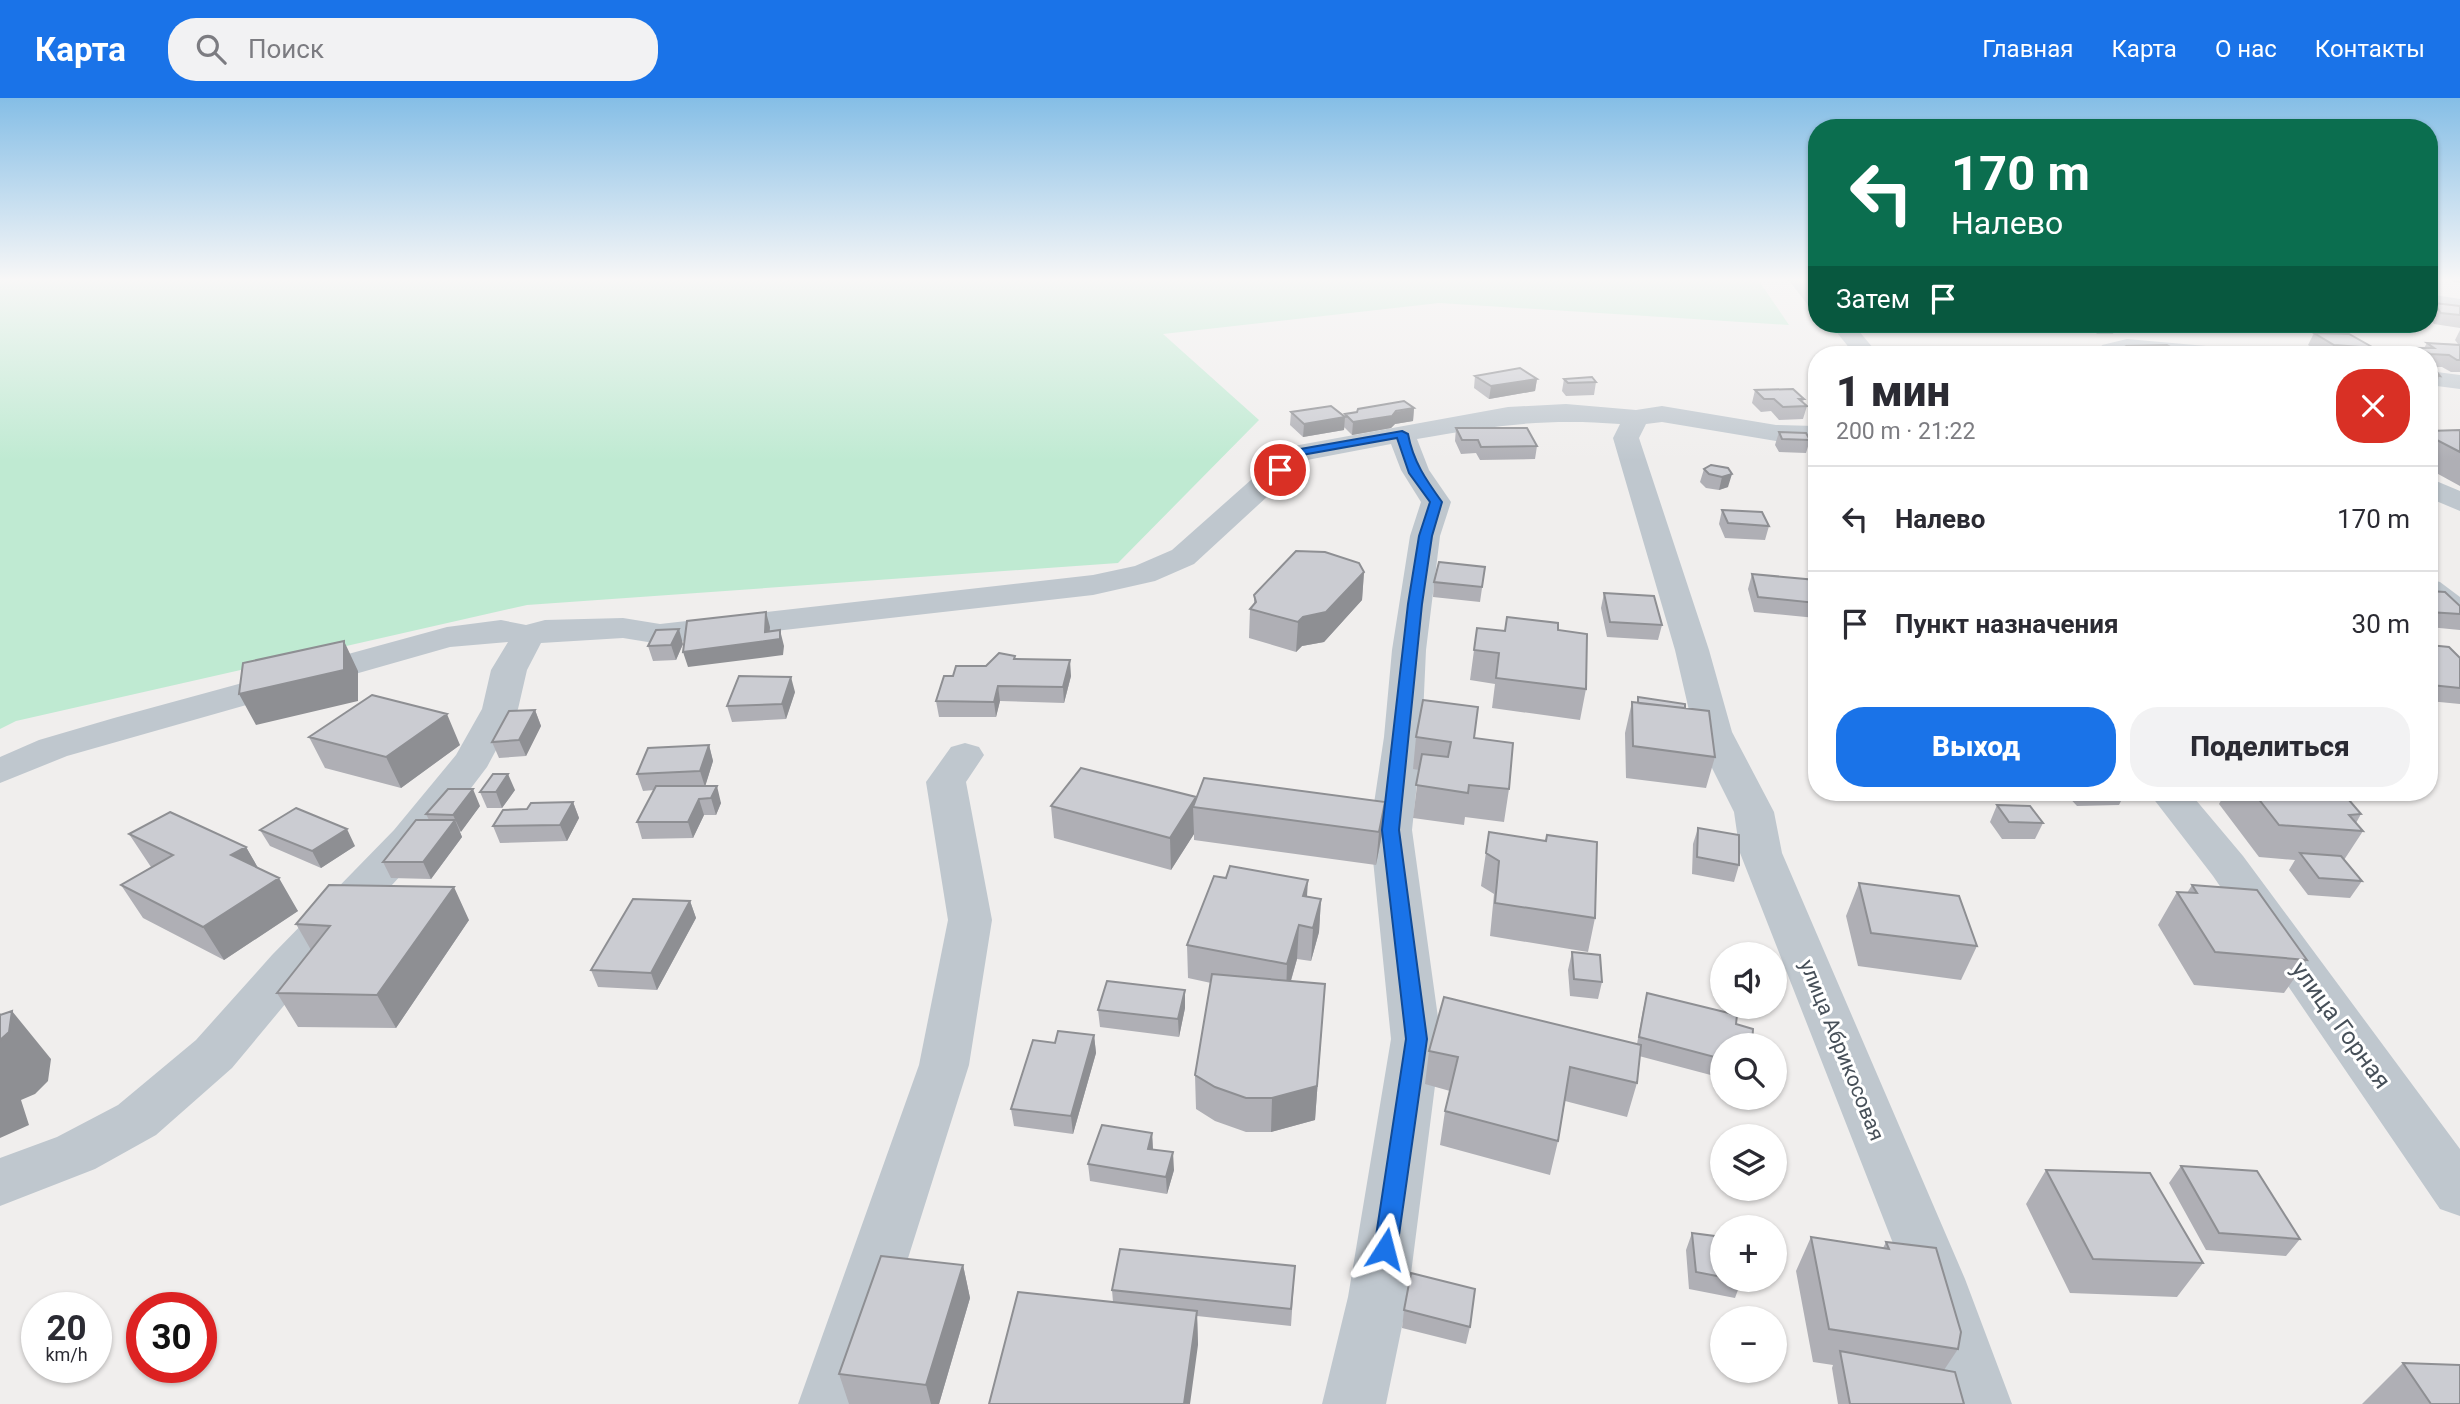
<!DOCTYPE html>
<html lang="ru">
<head>
<meta charset="utf-8">
<style>
  body { margin:0; font-family:Roboto,sans-serif; background:#f2f2f3; color:#2b2b33; height:100vh; display:flex; flex-direction:column; font-size:26px; white-space:nowrap }
  * { box-sizing:border-box; margin:0 }
  p { font-size:23px; color:#7c7c81 }
  .icon { flex:none; width:38px; height:38px; fill:none; stroke:currentColor; stroke-width:2; stroke-linecap:round; stroke-linejoin:round }
  .map { position:relative; flex:1; overflow:hidden }
  .panel { position:absolute; left:1808px; top:248px; width:630px; height:455px; display:flex; flex-direction:column; background:#fff; border-radius:28px; box-shadow:0 2px 5px #0004 }
  .panel>* { flex:none }
  .top-card { position:absolute; left:1808px; top:21px; width:630px; height:214px; border-radius:28px; box-shadow:0 2px 5px #0004; background:#0b6e4f; color:#fff; overflow:hidden }
  .buttons { position:absolute; left:1710px; top:844px; display:grid; gap:14px }
  .buttons a { display:grid; place-items:center; width:77px; height:77px; border-radius:50%; background:#fff; box-shadow:0 2px 5px #0004; font-size:35px }
  .speed { position:absolute; left:21px; top:1194px; display:flex; gap:14px; font-size:35px; font-weight:700; text-align:center }
  .speed>* { display:grid; place-content:center; width:91px; height:91px; border-radius:50%; background:#fff; box-shadow:0 2px 5px #0004; line-height:1 }
  .speed small { font-size:18px; font-weight:400 }
  .speed .limit { border:10px solid #d22; background:#fff; color:#111 }
  .pin { position:absolute; display:grid; place-items:center; width:60px; height:60px; color:#fff; margin:-30px; border:4px solid #fff; border-radius:50%; box-shadow:0 2px 7px #0007 }
  .me { position:absolute; width:77px; margin:-38px; rotate:9deg; stroke-linejoin:round; filter:drop-shadow(0 0 5px #0008) }
  .turn { display:flex; align-items:center; gap:24px; height:147px; padding:0 28px; font-size:32px }
  .turn .icon { width:91px; height:91px; stroke-width:2.5 }
  .turn b { display:block; font-size:49px; line-height:60px }
  .then { display:flex; align-items:center; height:66px; padding:0 28px; background:#0003; gap:14px; font-size:26px }
  .round { display:grid; place-items:center; flex:none; width:74px; height:74px; border-radius:28px; background:#f2f2f3 }
  .headline { display:flex; align-items:center; justify-content:space-between; height:119px; padding:0 28px }
  h1 { font-size:42px; font-weight:800; line-height:52px }
  .primary-button { display:flex; gap:14px; margin-top:auto; padding:14px 28px }
  .primary-button a { flex:1; height:80px; border-radius:28px; background:#1a73e8; color:#fff; font-size:28px; font-weight:800; line-height:80px; text-align:center }
  .primary-button a+a { background:#f2f2f3; color:#2b2b33 }
  ul { padding:0; list-style:none }
  li { display:flex; align-items:center; gap:21px; height:105px; padding:0 28px; border-top:2px solid #e1e1e2 }
  li div { flex:1 }
  li b { display:block; font-size:26px }
  li em { font-style:normal }
  header { display:flex; align-items:center; gap:42px; box-sizing:border-box; height:98px; padding:0 35px; background:#1a73e8; color:#fff }
  header strong { font-size:33px }
  nav { display:flex; gap:38px; margin-inline-start:auto; font-size:24px }
  .search { width:490px; height:63px; background:#f2f2f3; display:flex; align-items:center; gap:18px; box-sizing:border-box; padding:0 24px; border-radius:28px; color:#7c7c81; font-size:26px }
  .map>svg:first-child { display:block }
  .green { fill:#bfead2 }
  .lines { fill:none; stroke-linecap:round; stroke-linejoin:round }
  .street { fill:#bfc7ce; fill-rule:evenodd }
  .wall { fill:#afafb5 }
  .shaded-wall { fill:#8e8f93 }
  .building { fill:#cbccd2; stroke:#8e8f93; stroke-width:2 }
  .route { fill:#1a73e8; stroke:#114b97; stroke-width:2 }
  .labels { text-anchor:middle; dominant-baseline:central; stroke-width:6; stroke-linejoin:round; paint-order:stroke }
  .street-label { font-size:21px; fill:#475059; stroke:#fff }
  .near-street-label { font-size:24px; fill:#475059; stroke:#fff }
</style>
</head>
<body>
<header>
<strong>Карта</strong>
<div class="search"><svg class="icon" aria-label="search" viewBox="0 0 24 24"><circle cx="10" cy="10" r="6"/><path d="M15 15l6 6"/></svg>Поиск</div>
<nav><a>Главная</a><a>Карта</a><a>О нас</a><a>Контакты</a></nav>
</header>
<div class="map">
<svg width="2460" height="1306" viewBox="0 0 2460 1306">
  <rect width="100%" height="100%" fill="#f0eeed"/>
  <!-- green -->
  <path class="green" d="M0,180H1757L1789,227L1439,205L1163,236L1259,322L1118,465L527,507L16,623L0,631Z"/>
  <g class="lines">
    <!-- street -->
    <path class="street" d="M1787,180H1808L1816,190V208L1808,207Z
      M2429,196L2460,201V213L2429,208Z
      M1830,226H1853L1879,257H1855Z
      M2127,241L2229,250L2237,252L2241,257H2099L2102,247Z
      M2429,273L2460,277V291L2429,287Z
      M1566,306L1636,312L1662,308L1776,327L1816,328V344L1776,343L1662,324L1646,326L1639,340L1709,552L1732,634L1774,714L1782,755L1965,1181L2012,1306H1948L1907,1181L1740,755L1734,714L1694,634L1675,552L1613,340L1620,326C1543,320 1492,328 1417,341L1429,372L1451,404L1440,438L1426,552L1422,639L1412,732L1441,941L1408,1199L1386,1306H1322L1348,1199L1391,941L1370,732L1384,639L1392,552L1410,438L1421,404L1401,372L1391,346L1307,362L1194,466L1155,483L1093,497L660,546L623,540L541,545L527,572L518,611L487,669L424,752L306,881L232,970L156,1037L95,1071L0,1108V1060L57,1039L118,1007L196,942L272,857L394,732L456,657L482,611L491,572L508,544L450,549L67,658L0,685V659L39,642L114,620L447,529L501,522L526,527L545,522L623,520L660,526L1093,477L1135,468L1172,452L1288,349L1508,309Z
      M2429,380L2460,393V413L2429,400Z
      M2429,481L2440,484L2460,499V525L2448,522L2429,507Z
      M965,645L979,649L984,657L966,684L992,822L969,967L862,1306H798L919,967L948,822L926,684L951,649Z
      M2149,695H2190L2243,758L2460,1051V1118L2440,1111L2213,778Z"/>
  </g>
  <!-- wall -->
  <path class="wall" d="M2429,180H2438L2433,189H2429Z
    M2448,180H2460V185L2453,184Z
    M2434,205L2460,208V230L2434,226L2429,219V214Z
    M1846,226H1917L1914,234L1849,231Z
    M2016,226H2117L2113,236H2097L2093,232Z
    M2460,232V274H2451L2442,269H2429V257H2413L2417,250H2424L2427,245L2458,246L2455,242Z
    M2314,235L2374,250L2370,257H2325L2308,247Z
    M2128,248L2185,257H2045L2046,253L2125,256Z
    M2429,272L2440,278L2433,290L2429,289Z
    M1475,278L1537,281L1535,293L1489,301L1474,290Z
    M1564,281L1596,284L1594,297L1566,298L1562,293Z
    M1755,292L1804,301L1803,304L1807,308L1803,321L1779,322L1771,313L1761,314L1752,305Z
    M1414,310L1413,323L1395,326L1391,330L1352,337L1344,329L1345,316Z
    M1291,314L1345,319L1344,332L1303,339L1290,327Z
    M1456,330L1537,348L1535,361L1480,362L1476,355L1461,356L1455,343Z
    M2460,332V388L2429,371V333Z
    M1779,334L1810,342L1806,355L1779,354L1775,347Z
    M1728,370V389L1719,392L1706,390L1700,384L1704,371Z
    M1722,412L1769,428L1765,442L1725,440L1719,426Z
    M1485,469L1480,504L1433,499L1434,484Z
    M1364,474L1362,502L1324,544L1302,548L1296,554L1249,540L1250,511L1254,507V497Z
    M1752,476L1816,482V520L1754,514L1748,491Z
    M2429,493L2460,508V532L2429,529Z
    M1604,495L1662,527L1658,542L1607,539L1601,510Z
    M1477,530L1505,533L1558,532L1586,591L1580,622L1492,610L1495,586L1470,582Z
    M683,546L676,562L653,563L648,548Z
    M2429,547L2460,560V606L2429,603Z
    M1015,561L1071,578L1064,605L1000,603L996,619H939L936,603L953,578L986,568Z
    M795,594L786,621L732,624L727,608Z
    M1638,599L1685,610L1715,659L1706,690L1626,680L1625,635L1632,604L1637,605Z
    M535,612L541,628L526,658L499,660L492,644Z
    M309,639L460,647L401,690L325,670Z
    M1416,639L1474,640L1509,691L1504,724L1465,719L1464,727L1413,720L1419,672L1413,671Z
    M709,647L713,663L705,688L721,705L716,717H704L693,740L642,741L637,724L654,692L643,693L637,676Z
    M515,692L502,710H487L480,694Z
    M1983,695H2061L2058,701L1989,702Z
    M2065,695H2125L2119,707L2077,708Z
    M2225,695H2343L2361,716L2356,725L2363,733L2344,762L2362,783L2350,800L2308,797L2289,772L2295,762L2259,759L2219,706Z
    M1196,702L1385,704L1382,736L1376,767L1194,742V736L1171,772L1054,740L1051,708Z
    M573,704L579,720L567,743L500,745L493,728L527,711Z
    M1997,707L2043,725L2035,741H2002L1990,724Z
    M480,708L460,734L462,739L431,781L391,780L383,764L429,722L426,716Z
    M1698,730L1739,767L1734,784L1692,776L1693,746Z
    M260,732L355,748L321,770L270,748Z
    M1489,734L1545,743L1547,737L1595,820L1588,854L1490,838L1494,796L1481,788Z
    M129,736L246,749L258,770L298,813L224,862L143,820L121,787L151,769Z
    M1226,780L1321,801L1319,834L1311,863L1297,861L1291,883L1325,886L1315,1022L1271,1034H1246L1215,1023L1196,1011L1195,977L1211,885L1188,880L1187,847Z
    M1859,785L1977,848L1961,882L1858,868L1846,818Z
    M2192,787L2307,862L2284,895L2194,887L2158,827L2177,794L2187,795Z
    M690,803L696,820L657,892L598,889L591,872Z
    M469,822L396,930L298,929L277,895L311,852L296,826Z
    M1572,854L1602,884L1598,901L1570,898L1568,872Z
    M1185,892V910L1179,939L1100,929L1098,912Z
    M1647,895L1722,947V980L1639,958L1637,985L1627,1019L1565,1003L1558,1043L1550,1077L1440,1047L1445,1013L1450,993L1425,986L1429,953L1637,946L1643,912Z
    M1094,937L1096,955L1073,1036L1014,1028L1011,1011Z
    M1152,1035L1153,1051L1174,1072L1167,1096L1090,1083L1088,1066Z
    M2181,1068L2300,1141L2286,1158L2206,1152L2169,1085Z
    M2046,1072L2203,1165L2177,1199L2070,1195L2026,1106Z
    M1692,1135L1722,1139V1181H1742L1735,1200L1689,1191L1686,1152Z
    M1811,1139L1883,1150L1886,1144L1958,1251L1944,1272L1964,1306H1838L1832,1270L1833,1267L1813,1264L1796,1173Z
    M963,1167L970,1200L939,1306H849L839,1276Z
    M1295,1168L1291,1228L1197,1218L1198,1247L1113,1204L1112,1192Z
    M1404,1212L1470,1229L1466,1246L1402,1230Z
    M2403,1265L2460,1306H2362Z"/>
  <!-- shaded-wall -->
  <path class="shaded-wall" d="M1537,281L1535,293L1489,301L1491,288Z
    M1414,310L1413,323L1395,326L1391,330L1352,337L1353,324Z
    M1345,319L1344,332L1303,339L1304,326Z
    M1732,376L1728,389L1719,392L1722,379Z
    M1364,474L1362,502L1324,544L1302,548L1296,554L1298,524L1303,519Z
    M766,514L770,529L769,543L780,532L784,548L783,557L688,569L683,554L765,534Z
    M679,531L683,546L676,562L671,547Z
    M344,543L358,573V603L256,627L239,596Z
    M1070,562L1071,578L1064,605L1063,589Z
    M791,579L795,594L786,621L782,606Z
    M998,588L1000,603L996,619L994,604Z
    M535,612L541,628L526,658L519,642Z
    M447,616L460,647L401,690L386,659Z
    M709,647L713,663L705,689L700,673Z
    M508,676L515,692L502,710L496,694Z
    M717,688L721,705L716,717L711,700Z
    M473,691L480,708L461,734L453,717Z
    M1196,699V710L1193,709L1194,736L1171,772L1170,740Z
    M699,701L704,717L693,740L688,724Z
    M573,704L579,720L567,743L560,727Z
    M1385,704L1382,736L1376,767L1379,734Z
    M455,722L462,739L431,781L423,764Z
    M347,731L355,748L321,770L312,753Z
    M246,749L265,782L231,757Z
    M279,780L298,813L224,862L203,829Z
    M1308,782L1306,815L1303,798Z
    M454,789L469,822L396,930L377,897Z
    M1321,801L1319,834L1311,863L1313,830Z
    M690,803L696,820L657,892L651,875Z
    M1299,827L1297,861L1286,899L1287,866Z
    M1325,886L1315,1022L1271,1034L1272,1000Z
    M1185,892V910L1179,939L1178,921Z
    M12,913L51,961L48,983L35,996L21,1002L29,1027L0,1040V915L10,927Z
    M1094,937L1096,955L1073,1036L1071,1018Z
    M1152,1035L1153,1053L1148,1051Z
    M1173,1054L1174,1072L1167,1096L1166,1079Z
    M963,1167L970,1200L939,1306H931L926,1287Z
    M1197,1213L1198,1247L1190,1306H1184Z"/>
  <!-- building -->
  <path class="building" d="M2434,205L2460,208V217L2441,215Z
    M2314,235L2349,236L2374,250L2334,247Z
    M2427,245L2460,247V262H2457L2449,257L2430,256L2417,250H2434Z
    M2167,247L2185,257H2144L2128,248Z
    M2046,253L2125,256L2127,257H2051Z
    M1520,270L1537,281L1491,288L1475,278Z
    M2429,272L2436,273L2440,278L2429,276Z
    M1592,279L1596,284L1568,285L1564,281Z
    M1793,291L1804,301H1799L1807,308L1783,309L1774,301H1764L1755,292Z
    M1404,303L1414,310L1396,313L1392,318L1353,324L1345,316L1357,314L1358,311Z
    M1331,308L1345,319L1304,326L1291,314Z
    M1456,330H1527L1537,348L1481,349L1478,342H1462Z
    M2460,332V354L2429,338V333Z
    M1779,334L1806,335L1810,342L1782,341Z
    M1711,367L1728,370L1732,376L1722,379L1709,376L1704,371Z
    M1722,412L1762,414L1769,428L1728,425Z
    M1296,453L1325,454L1359,465L1364,474L1326,514L1303,519L1298,524L1250,511L1256,504L1254,497Z
    M1439,464L1485,469L1482,489L1434,484Z
    M1752,476L1816,482V505L1758,499Z
    M2429,493L2445,494L2460,508V516L2429,514Z
    M1604,495L1654,498L1662,527L1610,524Z
    M766,514L765,534L780,532V541L683,554L687,523Z
    M1507,519L1558,525V532L1587,536L1586,591L1496,580L1499,555L1474,552L1477,530L1505,533Z
    M679,531L671,547L648,548L656,532Z
    M344,543V572L239,596L243,565Z
    M2429,547L2449,549L2460,560V590L2431,587L2429,585Z
    M999,555L1015,558L1014,561L1070,562L1063,589L998,588L994,604L936,603L944,578H953L956,568H986Z
    M739,578L791,579L782,606L727,608Z
    M372,597L447,616L386,659L309,639Z
    M1638,599L1685,606V610L1638,605Z
    M1423,602L1478,609L1474,640L1513,645L1509,691L1469,687L1468,695L1416,687L1422,656L1448,659L1451,644L1416,639Z
    M1632,604L1709,613L1715,659L1633,648Z
    M535,612L519,642L492,644L509,613Z
    M709,647L700,673L637,676L648,650Z
    M1081,670L1196,699L1170,740L1051,708Z
    M493,676H508L496,694H480Z
    M1204,680L1385,704L1379,734L1193,709Z
    M656,688H717L711,700L699,701L688,724H637Z
    M448,691H473L453,717L426,716Z
    M2254,695H2343L2361,716L2349,717L2363,733L2279,727Z
    M573,704L560,727L493,728L503,712L527,711L531,705Z
    M1997,707L2030,708L2043,725L2009,724Z
    M296,710L347,731L312,753L260,732Z
    M170,714L246,749L231,757L279,780L203,829L121,787L173,757L129,736Z
    M416,722H455L423,764H383Z
    M1698,730L1739,737V767L1697,759Z
    M1489,734L1546,743L1547,737L1597,744L1595,820L1495,805L1499,763L1486,755Z
    M2300,755L2341,758L2362,783L2319,780Z
    M1230,768L1308,782L1303,798L1321,801L1313,830L1299,827L1287,866L1187,847L1214,778L1226,780Z
    M1859,785L1959,798L1977,848L1871,835Z
    M329,787L454,789L377,897L277,895L330,828L296,826Z
    M2192,787L2257,792L2307,862L2215,854L2177,794L2197,795Z
    M633,801L690,803L651,875L591,872Z
    M1572,854L1600,857L1602,884L1574,881Z
    M1212,876L1325,886L1317,988L1272,1000H1246L1215,989L1195,977Z
    M1107,883L1185,892L1178,921L1098,912Z
    M1647,895L1737,917L1736,926L1753,931L1752,947H1722V961L1639,939Z
    M1444,899L1641,947L1637,985L1570,969L1558,1043L1445,1013L1458,959L1429,953Z
    M12,913L9,934L0,942V917Z
    M1058,933L1094,937L1071,1018L1011,1011L1033,942L1055,945Z
    M1102,1027L1152,1035L1148,1051L1173,1054L1166,1079L1088,1066Z
    M2181,1068L2257,1073L2300,1141L2219,1135Z
    M2046,1072L2150,1075L2203,1165L2093,1161Z
    M1692,1135L1722,1139V1179L1696,1174Z
    M1811,1139L1889,1151L1886,1144L1936,1150L1961,1234L1958,1251L1829,1231Z
    M1120,1151L1295,1168L1291,1211L1112,1192Z
    M881,1158L963,1167L926,1287L839,1276Z
    M1411,1175L1475,1191L1470,1229L1404,1212Z
    M1018,1194L1197,1213L1184,1306H989Z
    M1840,1253L1955,1274L1964,1306H1850Z
    M2403,1265L2460,1267V1306H2431Z"/>
  <!-- sky -->
  <linearGradient id="sky" x2="0" y2="1"><stop stop-color="#85bee6"/><stop offset="0.5" stop-color="#f8f7f7"/><stop offset="1" stop-color="#f8f7f7" stop-opacity="0"/></linearGradient>
  <rect width="2460" height="363" fill="url(#sky)"/>
  <!-- route -->
  <path class="route" d="M1402,333L1408,336C1413,363 1426,382 1442,404L1432,438L1422,506L1399,732L1427,941L1397,1151L1394,1158L1385,1161L1377,1158L1374,1151L1406,941L1382,732L1408,506L1419,438L1430,404L1409,375L1397,340L1302,357L1284,374L1274,372L1295,352Z"/>
  <g class="labels">
    <!-- street labels -->
    <g class="street-label">
      <text transform="translate(1842 952) rotate(68)">улица Абрикосовая</text>
    </g>
    <!-- near-street labels -->
    <g class="near-street-label">
      <text transform="translate(2341 927) rotate(54)">улица Горная</text>
    </g>
  </g>
</svg>
<div class="buttons">
<a><svg class="icon" aria-label="sound" viewBox="0 0 24 24"><path d="M4 9h4l5-4v14l-5-4H4zM17 9q2 3 0 6"/></svg></a>
<a><svg class="icon" aria-label="search" viewBox="0 0 24 24"><circle cx="10" cy="10" r="6"/><path d="M15 15l6 6"/></svg></a>
<a><svg class="icon" aria-label="layers" viewBox="0 0 24 24"><path d="M12 4l9 5-9 5-9-5zM3 14l9 5 9-5"/></svg></a>
<a>+</a>
<a>−</a>
</div>
<div class="speed"><div>20<small>km/h</small></div><div class="limit">30</div></div>
<div class="pin" style="left:1280px;top:372px;background:#d93025"><svg class="icon" aria-label="arrive" viewBox="0 0 24 24"><path d="M6 21V4h12l-3 4 3 4H6"/></svg></div>
<svg class="me" style="left:1385px;top:1151px" viewBox="-20 -20 40 40"><path d="M0-17L14 15 0 8-14 15z" fill="#1a73e8" stroke="#fff" stroke-width="4"/></svg>
<div class="top-card">
<div class="turn"><svg class="icon" aria-label="left" viewBox="0 0 24 24"><path d="M17 20v-9H6M10 6l-5 5 5 5"/></svg><div><b>170 m</b>Налево</div></div>
<div class="then">Затем<svg class="icon" aria-label="arrive" viewBox="0 0 24 24"><path d="M6 21V4h12l-3 4 3 4H6"/></svg></div>
</div>
<section class="panel">
<div class="headline"><div><h1>1 мин</h1><p>200 m · 21:22</p></div><a class="round" style="background:#d93025;color:#fff"><svg class="icon" aria-label="close" viewBox="0 0 24 24"><path d="M6 6l12 12M18 6L6 18"/></svg></a></div>
<ul>
<li><svg class="icon" aria-label="left" viewBox="0 0 24 24"><path d="M17 20v-9H6M10 6l-5 5 5 5"/></svg><div><b>Налево</b></div><em>170 m</em></li>
<li><svg class="icon" aria-label="arrive" viewBox="0 0 24 24"><path d="M6 21V4h12l-3 4 3 4H6"/></svg><div><b>Пункт назначения</b></div><em>30 m</em></li>
</ul>
<div class="primary-button"><a>Выход</a><a>Поделиться</a></div>
</section>
</div>
</body>
</html>
